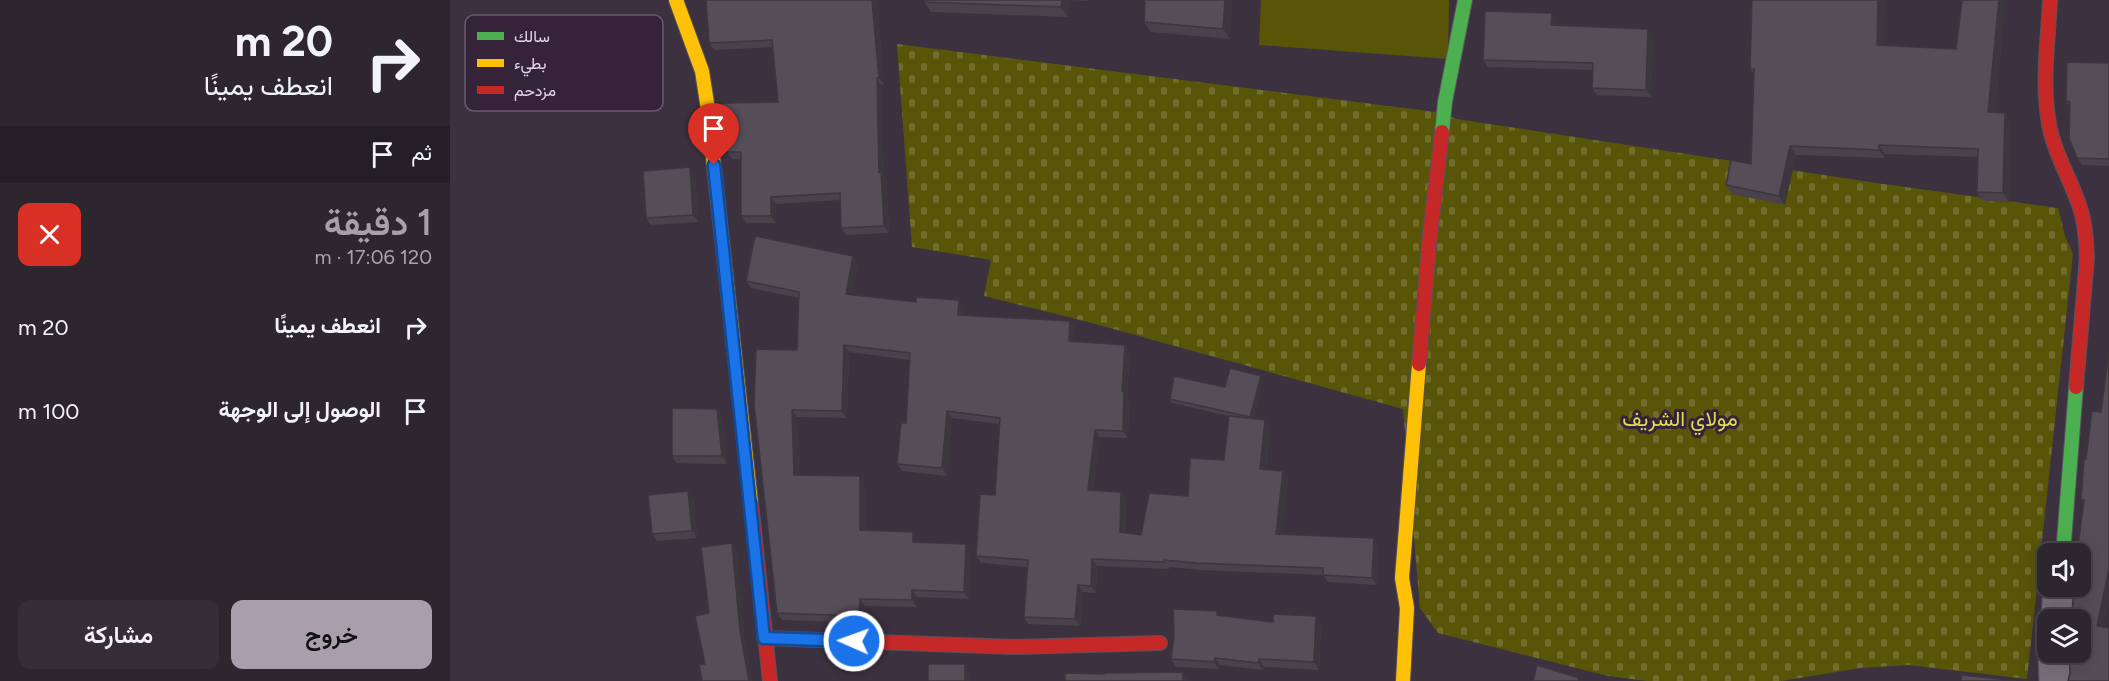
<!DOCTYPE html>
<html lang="ar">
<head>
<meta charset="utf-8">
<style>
  body { margin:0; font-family:Figtree,Vazirmatn,sans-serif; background:#352e37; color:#f1f3f6; direction:rtl; height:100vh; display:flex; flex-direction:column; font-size:22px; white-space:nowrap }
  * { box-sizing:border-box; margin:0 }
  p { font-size:20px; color:#a7a5aa }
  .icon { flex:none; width:33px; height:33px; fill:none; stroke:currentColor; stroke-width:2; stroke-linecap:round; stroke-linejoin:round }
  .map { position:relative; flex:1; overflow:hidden; direction:ltr }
  .panel { display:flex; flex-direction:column; background:#2d262f; width:450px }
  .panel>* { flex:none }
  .guide { background:#2d262f; color:#f1f3f6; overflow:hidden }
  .tools { position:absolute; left:1587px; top:543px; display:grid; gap:12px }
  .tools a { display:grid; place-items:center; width:54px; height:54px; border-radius:12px; background:#2d262f; box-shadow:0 6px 24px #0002,0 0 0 2px #48434b; font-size:30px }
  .pin { position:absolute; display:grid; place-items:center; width:51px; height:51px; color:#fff; margin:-62px -26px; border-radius:50% 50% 50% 0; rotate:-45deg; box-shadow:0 0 6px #0007 }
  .pin .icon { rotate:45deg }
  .me { position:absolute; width:66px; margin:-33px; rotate:272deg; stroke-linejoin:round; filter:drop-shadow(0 0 4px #0008) }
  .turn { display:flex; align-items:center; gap:21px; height:126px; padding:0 18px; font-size:27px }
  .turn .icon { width:78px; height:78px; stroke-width:2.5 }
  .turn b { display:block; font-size:42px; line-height:51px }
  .then { display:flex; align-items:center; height:57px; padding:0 18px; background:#0003; gap:12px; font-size:22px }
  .round { display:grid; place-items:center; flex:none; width:63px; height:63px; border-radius:12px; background:#352e37 }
  .summary { display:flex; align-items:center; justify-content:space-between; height:102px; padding:0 18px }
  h1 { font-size:36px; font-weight:600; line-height:45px; color:#a99eac }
  .action { display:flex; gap:12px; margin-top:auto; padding:12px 18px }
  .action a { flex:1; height:69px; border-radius:12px; background:#a99eac; color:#111; font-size:24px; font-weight:600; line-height:69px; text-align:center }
  .action a+a { background:#352e37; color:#f1f3f6 }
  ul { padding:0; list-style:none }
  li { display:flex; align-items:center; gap:18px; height:84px; padding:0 18px }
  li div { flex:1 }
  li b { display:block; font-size:22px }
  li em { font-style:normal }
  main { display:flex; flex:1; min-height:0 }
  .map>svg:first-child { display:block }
  .cemetery { fill:url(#cemetery-stones) }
  .garden { fill:#585509 }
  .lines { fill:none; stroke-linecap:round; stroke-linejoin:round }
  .street-casing { stroke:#59515c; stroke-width:35 }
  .fast-casing { stroke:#59515c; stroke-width:16 }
  .slow-casing { stroke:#59515c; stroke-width:16 }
  .jam-casing { stroke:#59515c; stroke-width:16 }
  .street { stroke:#786f7a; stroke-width:33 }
  .fast { stroke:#4caf50; stroke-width:14 }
  .slow { stroke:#ffc107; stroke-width:14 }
  .jam { stroke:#c62828; stroke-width:14 }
  .wall { fill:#49424c }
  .shaded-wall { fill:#3c363e }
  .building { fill:#554d58; stroke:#3c363e; stroke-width:1.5 }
  .route-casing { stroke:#114b97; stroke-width:15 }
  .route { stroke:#1a73e8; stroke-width:10 }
  .labels { text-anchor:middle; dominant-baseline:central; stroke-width:6; stroke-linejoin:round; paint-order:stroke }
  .park-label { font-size:21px; fill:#e1dd53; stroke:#342339 }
  .key { fill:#342339; stroke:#69596d; stroke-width:1.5 }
  .key-label { font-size:16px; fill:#e3d8e6 }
</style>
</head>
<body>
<main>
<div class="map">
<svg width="1659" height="681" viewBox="0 0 1659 681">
  <defs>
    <pattern id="cemetery-stones" width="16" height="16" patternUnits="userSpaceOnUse" patternTransform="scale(1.5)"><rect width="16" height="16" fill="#585509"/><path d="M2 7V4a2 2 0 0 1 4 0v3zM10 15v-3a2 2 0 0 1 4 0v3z" fill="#706d2d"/></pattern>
  </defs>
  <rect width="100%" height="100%" fill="#3c323f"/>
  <!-- cemetery -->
  <path class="cemetery" d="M447,44L986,112L1007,119L1426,183L1608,208L1615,236L1623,254L1577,679L1459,665L1410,668L1332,681H1197L1158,676L988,633L970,608L953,409L638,322L534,296L541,260L462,247Z"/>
  <!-- garden -->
  <path class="garden" d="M811,0H999L998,59L809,45Z"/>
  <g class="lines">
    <defs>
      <path id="street" d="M1608,620L1610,586
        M1605,652L1606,681"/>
      <path id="fast" d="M992,132L995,102L1015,0
        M1613,554L1626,387"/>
      <path id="slow" d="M226,0L252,71L257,103L301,503
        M953,681L957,608L952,578L969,364"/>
      <path id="jam" d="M1600,0C1598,43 1591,87 1600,129C1606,158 1623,183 1631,211C1636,226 1636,242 1637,257L1626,387
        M969,364L980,234L992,132
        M301,503L320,681
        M314,638L565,647L710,643"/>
    </defs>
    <!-- street casing -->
    <use href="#street" class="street-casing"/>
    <!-- fast casing -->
    <use href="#fast" class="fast-casing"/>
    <!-- slow casing -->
    <use href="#slow" class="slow-casing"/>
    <!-- jam casing -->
    <use href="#jam" class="jam-casing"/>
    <!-- street -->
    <use href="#street" class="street"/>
    <!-- fast -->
    <use href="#fast" class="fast"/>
    <!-- slow -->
    <use href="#slow" class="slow"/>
    <!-- jam -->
    <use href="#jam" class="jam"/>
  </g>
  <!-- wall -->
  <path class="wall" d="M427,0L434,85H431L434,176L436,179L439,233L396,235L391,228L390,200L326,204V223H296L291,216V159H282L277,152L328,102L322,47L264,50L259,43Z
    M474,0H638V1L620,0L618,17L481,12L474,2Z
    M1435,0L1433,45L1506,49L1555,3L1545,112L1561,121L1559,202L1533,201L1527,192L1528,157L1435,154V158L1346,155L1335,205L1282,194L1276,185L1301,164L1304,74L1300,69Z
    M782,1L780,39L701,32L694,22Z
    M1107,20L1106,25L1203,36L1201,97L1147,95L1142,88L1143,70L1038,67L1033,60Z
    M1659,63V166L1632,165L1627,158L1620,107L1616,101Z
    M240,167L245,174L248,222L201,225L196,218Z
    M403,256L408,263L402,294L466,302L509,300L514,307L513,315L620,321L625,328L624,341L675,345L680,352L677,395L679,398L678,438L650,437L643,490L676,499L675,533L691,535L738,496L774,460L779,416L722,403L720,399L775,387L811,376L813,380L803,418L820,427L816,470L833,471L838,478L832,534L924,538L929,545L927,585L878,582L873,575L751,570L719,567V569L647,566L646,593L633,592L630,626L578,624L574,617L578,567L531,563L526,556L545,495L550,424L502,418L497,476L452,471L447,464L456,423L460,360L399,352L397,418L347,417L349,476L415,483V531L468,539V542L521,551L519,599L467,597V607L415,606L414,623L332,620L327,613L304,404L347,350L349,298L301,288L296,281Z
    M267,409L272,416L277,464L227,463L222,456Z
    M243,498L247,538L207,541L202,534Z
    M770,616L823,622L866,616L871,624L869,670L814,667L813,670L770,665L769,669L726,667L721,659Z"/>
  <!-- shaded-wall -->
  <path class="shaded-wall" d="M422,0H427L434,85L429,78Z
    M612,0H620L618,17L611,7Z
    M775,0H781L782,1L780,39L773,29Z
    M1428,0H1435L1433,54L1427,45Z
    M1549,0H1553L1555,3L1544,121L1538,112Z
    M1102,13L1107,20L1106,32L1101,25Z
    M1198,29L1203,36L1201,97L1196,90Z
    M427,78L431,85L434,176L436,179L439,233L434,226L429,172Z
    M1555,113L1561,121L1559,202L1553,193Z
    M1429,145L1435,154V158L1429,150Z
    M1340,146L1346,155L1335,205L1329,196Z
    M240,167L245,174L248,222L243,215Z
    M321,197L326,204V223L321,216Z
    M403,256L408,263L401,301L396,294Z
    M509,300L514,307L513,322L508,315Z
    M620,321L625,328L624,348L619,341Z
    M394,345L399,352L397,418L392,411Z
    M675,345L680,352L677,395L679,398L678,438L673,431L672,391Z
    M811,376L813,380L803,421L800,417Z
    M267,409L272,416L277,464L272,456Z
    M342,410L347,417L349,482L344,475Z
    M497,411L502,418L497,476L492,468Z
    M815,420L820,427L815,476L810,469Z
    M645,430L650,437L643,497L638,490Z
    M833,471L838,478L831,541L826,534Z
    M410,476L415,483V538L410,530Z
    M238,491L243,498L247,538L242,531Z
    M671,492L676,499L674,539L670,532Z
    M463,532L468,539V549L463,542Z
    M924,538L929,545L927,585L922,578Z
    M282,543L287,550L295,638L302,681H299L290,631Z
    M516,544L521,551L519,599L514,592Z
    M642,559L647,566L646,593L641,586Z
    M1659,569V599L1652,633L1647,626Z
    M628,585L633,592L630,626L625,619Z
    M462,590L467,597V607L462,600Z
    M410,599L415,606L414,623L409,616Z
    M866,616L871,624L869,670L864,662Z
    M765,658L770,665L769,669L764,662Z
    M809,659L814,667L813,670L808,663Z
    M515,664L520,672V681H515Z
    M733,672L738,678V681H733Z"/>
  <!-- building -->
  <path class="building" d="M256,0H422L429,78H427L429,172L431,171L434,226L391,228L390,193L321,197V216H291V152H277L272,103L328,102L322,40L259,43Z
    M474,0H612L611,7L474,2Z
    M695,0H775L773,29L694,22Z
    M1302,0H1428L1427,45L1506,49L1512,0H1549L1538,112L1555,113L1553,193L1527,192L1528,149L1429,145V150L1340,146L1329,196L1276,185L1281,160L1301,164L1304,69H1300Z
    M1035,11L1102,13L1101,25L1198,29L1196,90L1142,88L1143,63L1033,60Z
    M1617,62L1659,63V159L1627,158L1619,138L1620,102L1616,101Z
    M240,167L243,215L196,218L193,171Z
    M305,236L403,256L396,294L466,302V297L509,300L508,315L620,321L619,341L675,345L672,391H674L673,431L645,430L638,490L671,492L670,532L691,535L699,493L738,496L740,458L774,460L779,416L815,420L810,469L833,471L826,534L924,538L922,578L873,575V568L746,563L714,560V562L642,559L641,586L628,585L625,619L574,617L578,560L526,556L530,494L545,495L550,418L497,411L492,468L447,464L451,423H456L460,353L394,345L392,411L342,410L344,475L410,476V530L463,532V542L516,544L514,592L462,590V600L410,599L409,616L327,613L304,404L306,349L347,350L349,292L296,281Z
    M1659,352V569L1647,626L1659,628V681H1618L1620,673L1619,652H1630V620H1620L1622,614L1624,586H1630V554H1627L1634,500H1631L1634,459H1636L1642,411L1651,412Z
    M780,368L811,376L800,417L720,399L724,376L775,387Z
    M222,408L267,409L272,456H222Z
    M238,491L242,531L202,534L198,495Z
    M282,543L290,631L299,681H252L249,665L255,664L245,616L259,613L251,547Z
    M723,609L767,611V615L823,622V614L866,616L864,662L809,659L808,663L765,658L764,662L721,659L724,636Z
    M478,664H515V681H478Z
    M1087,665L1129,678L1128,681H1083Z
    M733,672V681H615V673L654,674V673Z
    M1512,675L1567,681H1511Z"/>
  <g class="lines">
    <defs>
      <path id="route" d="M264,165L314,638L404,641"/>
    </defs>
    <!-- route casing -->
    <use href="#route" class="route-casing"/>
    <!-- route -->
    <use href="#route" class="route"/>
  </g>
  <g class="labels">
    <!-- park labels -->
    <g class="park-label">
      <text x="1230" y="418">مولاي الشريف</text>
    </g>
  </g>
  <!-- legend -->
  <rect x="15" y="15" width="198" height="96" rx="9" class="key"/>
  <rect x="27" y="32" width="27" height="8" fill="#4caf50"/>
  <rect x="27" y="59" width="27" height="8" fill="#ffc107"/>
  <rect x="27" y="86" width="27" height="8" fill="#c62828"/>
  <g class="key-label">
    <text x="64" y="42">سالك</text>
    <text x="64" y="69">بطيء</text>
    <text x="64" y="96">مزدحم</text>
  </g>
</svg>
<div class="tools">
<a><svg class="icon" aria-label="sound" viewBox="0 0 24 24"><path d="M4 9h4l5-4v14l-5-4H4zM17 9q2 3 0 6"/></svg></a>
<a><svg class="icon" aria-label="layers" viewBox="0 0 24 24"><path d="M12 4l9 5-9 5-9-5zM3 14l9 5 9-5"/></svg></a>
</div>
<div class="pin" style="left:264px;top:165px;background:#d93025"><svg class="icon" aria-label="arrive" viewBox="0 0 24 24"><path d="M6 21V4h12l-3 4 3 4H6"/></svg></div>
<svg class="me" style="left:404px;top:641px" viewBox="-20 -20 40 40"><circle r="17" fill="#1a73e8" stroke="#fff" stroke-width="3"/><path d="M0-11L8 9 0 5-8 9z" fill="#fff"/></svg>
</div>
<section class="panel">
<div class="guide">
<div class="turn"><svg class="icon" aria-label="right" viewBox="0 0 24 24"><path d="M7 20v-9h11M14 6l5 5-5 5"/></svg><div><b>20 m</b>انعطف يمينًا</div></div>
<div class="then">ثم<svg class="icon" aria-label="arrive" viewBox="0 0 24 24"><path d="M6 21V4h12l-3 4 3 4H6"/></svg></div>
</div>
<div class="summary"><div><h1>1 دقيقة</h1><p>120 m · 17:06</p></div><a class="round" style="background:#d93025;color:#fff"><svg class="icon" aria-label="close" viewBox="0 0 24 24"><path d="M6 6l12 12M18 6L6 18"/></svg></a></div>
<ul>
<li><svg class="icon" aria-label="right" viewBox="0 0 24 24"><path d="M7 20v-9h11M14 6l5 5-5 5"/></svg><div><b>انعطف يمينًا</b></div><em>20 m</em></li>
<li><svg class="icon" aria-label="arrive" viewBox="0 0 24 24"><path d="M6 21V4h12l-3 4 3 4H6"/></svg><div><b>الوصول إلى الوجهة</b></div><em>100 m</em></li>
</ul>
<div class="action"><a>خروج</a><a>مشاركة</a></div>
</section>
</main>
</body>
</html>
